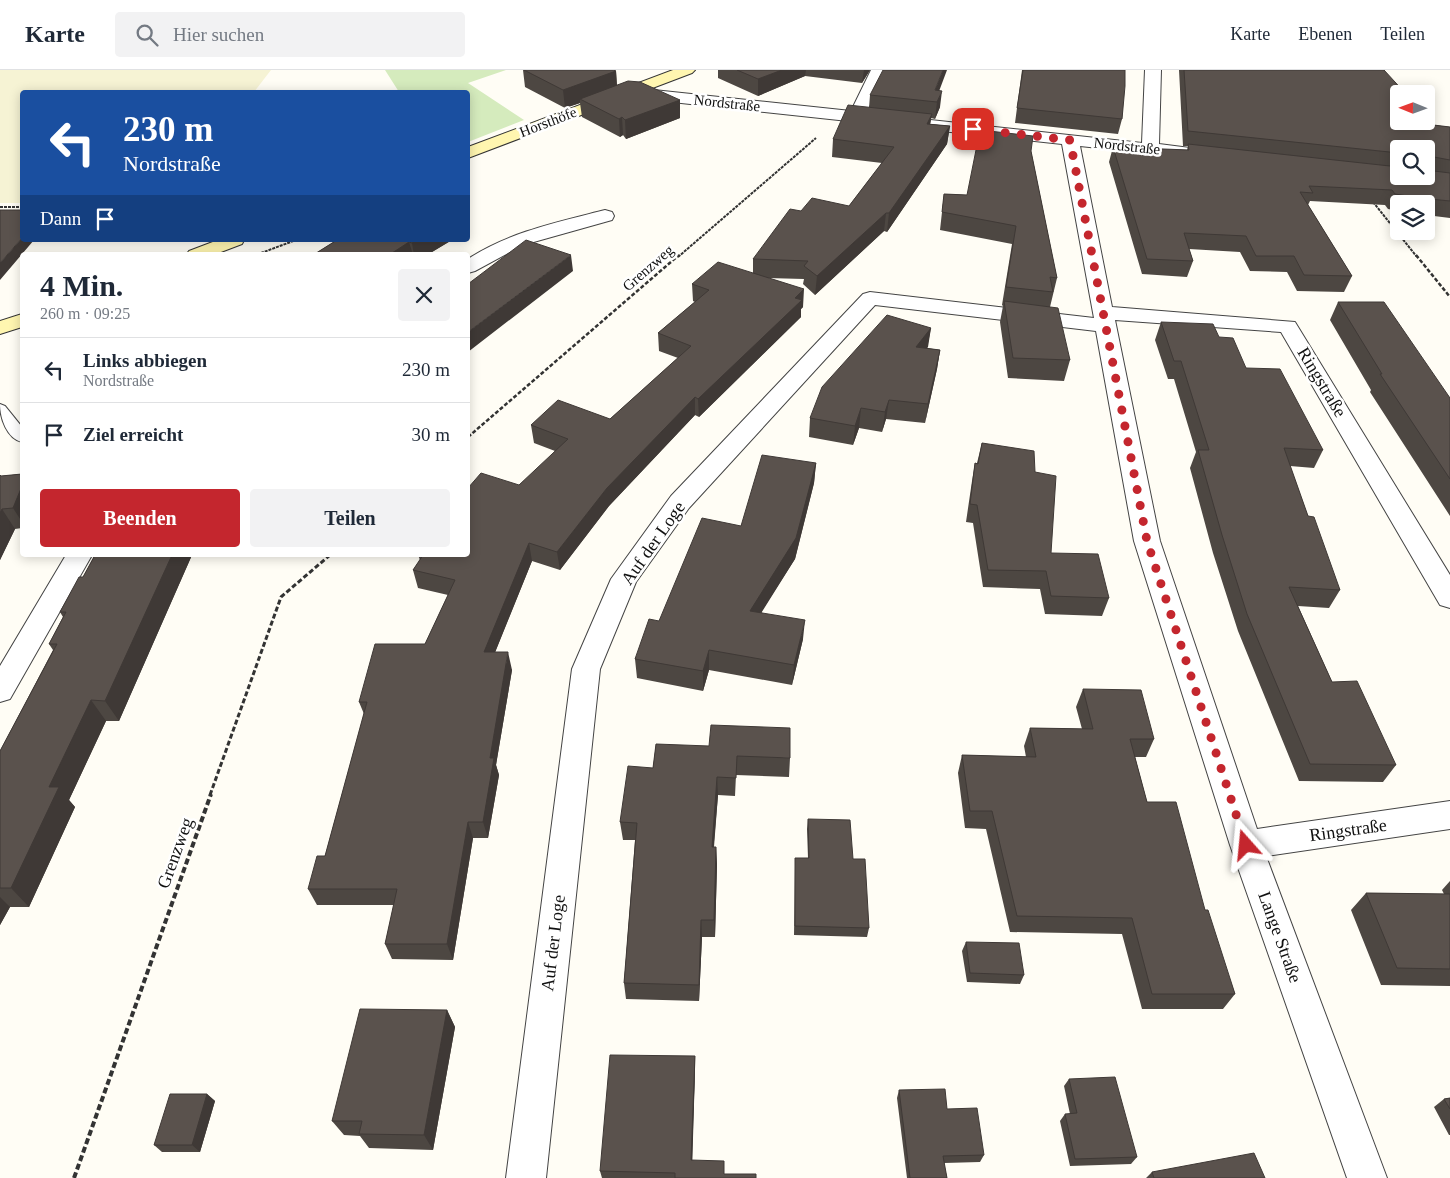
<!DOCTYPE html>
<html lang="de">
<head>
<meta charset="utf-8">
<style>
  body { margin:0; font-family:Georgia,serif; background:#f2f2f3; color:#1f2937; height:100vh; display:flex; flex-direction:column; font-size:19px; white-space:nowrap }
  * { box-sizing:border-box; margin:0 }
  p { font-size:16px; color:#747a83 }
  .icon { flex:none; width:28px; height:28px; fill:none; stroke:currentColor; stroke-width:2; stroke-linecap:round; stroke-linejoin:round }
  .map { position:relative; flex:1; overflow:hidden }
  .panel { position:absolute; left:20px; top:182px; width:450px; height:305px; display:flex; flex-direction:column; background:#fff; border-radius:5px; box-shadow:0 2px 12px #0003 }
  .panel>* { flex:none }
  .hud { position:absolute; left:20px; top:20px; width:450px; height:152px; border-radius:5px; box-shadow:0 2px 12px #0003; background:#1a4fa0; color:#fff; overflow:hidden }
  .needle { width:32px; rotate:271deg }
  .fabs { position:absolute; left:1390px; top:15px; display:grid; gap:10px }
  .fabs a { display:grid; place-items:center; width:45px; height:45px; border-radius:5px; background:#fff; box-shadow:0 2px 12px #0003; font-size:25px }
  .pin { position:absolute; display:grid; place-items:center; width:42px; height:42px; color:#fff; margin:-21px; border-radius:10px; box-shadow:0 2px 8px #0006 }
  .me { position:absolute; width:55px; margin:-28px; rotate:342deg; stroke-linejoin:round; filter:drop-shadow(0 0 4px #0008) }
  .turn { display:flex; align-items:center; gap:18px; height:105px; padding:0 20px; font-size:22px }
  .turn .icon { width:65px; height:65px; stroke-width:2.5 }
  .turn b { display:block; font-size:35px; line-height:42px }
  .then { display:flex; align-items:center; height:48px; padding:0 20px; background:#0003; gap:10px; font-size:19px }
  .round { display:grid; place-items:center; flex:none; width:52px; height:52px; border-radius:5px; background:#f2f2f3 }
  .headline { display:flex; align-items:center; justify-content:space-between; height:85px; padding:0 20px }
  h1 { font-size:30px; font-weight:600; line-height:38px }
  .button { display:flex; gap:10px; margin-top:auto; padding:10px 20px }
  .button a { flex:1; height:58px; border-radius:5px; background:#c4262e; color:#fff; font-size:20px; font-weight:600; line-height:58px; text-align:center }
  .button a+a { background:#f2f2f3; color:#1f2937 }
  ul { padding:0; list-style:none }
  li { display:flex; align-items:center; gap:15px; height:65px; padding:0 20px; border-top:1px solid #e0e1e3 }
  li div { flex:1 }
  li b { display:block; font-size:19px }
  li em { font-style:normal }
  header { display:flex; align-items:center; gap:30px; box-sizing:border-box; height:70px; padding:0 25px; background:#fff; border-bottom:1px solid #e0e1e3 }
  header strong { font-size:24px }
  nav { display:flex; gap:28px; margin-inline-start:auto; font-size:18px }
  .search { width:350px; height:45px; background:#f2f2f3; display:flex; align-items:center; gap:12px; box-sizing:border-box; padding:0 18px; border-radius:5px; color:#747a83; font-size:19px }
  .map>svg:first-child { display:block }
  .farmland { fill:#f6f3d4 }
  .green { fill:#d5ebbd }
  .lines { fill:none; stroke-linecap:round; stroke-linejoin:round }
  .service-casing { stroke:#444; stroke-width:2 }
  .minor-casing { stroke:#444; stroke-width:2 }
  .secondary-casing { stroke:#333; stroke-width:2 }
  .path-far3 { stroke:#333; stroke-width:2; stroke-dasharray:3 1; stroke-linecap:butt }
  .path-far2 { stroke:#333; stroke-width:2.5; stroke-dasharray:4 2; stroke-linecap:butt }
  .path-far1 { stroke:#333; stroke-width:3; stroke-dasharray:5 2.5; stroke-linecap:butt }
  .path { stroke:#333; stroke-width:4; stroke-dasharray:6 3; stroke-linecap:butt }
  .service { fill:#fff; fill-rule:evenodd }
  .minor { fill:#fff; fill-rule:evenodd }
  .secondary { fill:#fff6b0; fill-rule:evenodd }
  .wall { fill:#4d4742; fill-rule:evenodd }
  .shaded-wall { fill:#3f3936 }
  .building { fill:#5a524d; stroke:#3f3936 }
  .route { stroke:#c4262e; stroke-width:9; stroke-dasharray:0 16.2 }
  .labels { text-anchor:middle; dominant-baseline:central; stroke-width:5; stroke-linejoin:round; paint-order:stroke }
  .far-street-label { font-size:15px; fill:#111; stroke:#fff }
  .street-label { font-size:18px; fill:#111; stroke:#fff }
</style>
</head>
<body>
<header>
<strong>Karte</strong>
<div class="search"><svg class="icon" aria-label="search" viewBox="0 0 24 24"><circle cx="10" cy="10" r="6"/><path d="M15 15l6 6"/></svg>Hier suchen</div>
<nav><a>Karte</a><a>Ebenen</a><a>Teilen</a></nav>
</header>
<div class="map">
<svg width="1450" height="1108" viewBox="0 0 1450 1108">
  <rect width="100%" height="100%" fill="#fffdf5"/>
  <!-- farmland -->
  <path class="farmland" d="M0,0H271L254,22H22V133H0Z"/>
  <!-- green -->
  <path class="green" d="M385,0H506L468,13L524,50L468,72V22H399Z"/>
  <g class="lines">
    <defs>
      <path id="service" d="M0,334L5,336L22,357V372C7,369 0,348 0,334Z"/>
      <path id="minor" d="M871,0H887L866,43L1142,73L1145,0H1161L1159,74L1198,79L1201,83L1198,87L1192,88L1080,76L1112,237L1295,252L1450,505V538L1440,535L1281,262L1115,250L1160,471L1257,759L1450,731V759L1266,786L1387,1108H1347L1230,775L1134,471L1096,261L875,235L689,438L636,512L600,599L546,1108H506L572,599L611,509L671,426L863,224L870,222L1094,248L1062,74L635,28L627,23L635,18L851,41Z
        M605,140L612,142L614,146L612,150L523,175L475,201L468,203V189C509,162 558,152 605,140Z
        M66,485H92L10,629L0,632V596Z"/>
      <path id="secondary" d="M673,0H695L692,3L468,88V77Z
        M218,170H244L242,174L213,185H186L189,181Z
        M22,244V257L0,264V251Z"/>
    </defs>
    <!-- service casing -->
    <use href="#service" class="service-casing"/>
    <!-- minor casing -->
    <use href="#minor" class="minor-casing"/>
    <!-- secondary casing -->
    <use href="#secondary" class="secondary-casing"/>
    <!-- path-far3 -->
    <path class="path-far3" d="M1373,132L1417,187
      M0,137H22
      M261,183L296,170
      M678,187L816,68"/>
    <!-- path-far2 -->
    <path class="path-far2" d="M1416,185L1450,227
      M468,367L679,185"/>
    <!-- path-far1 -->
    <path class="path-far1" d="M210,725L281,527L330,485"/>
    <!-- path -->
    <path class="path" d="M74,1108L211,724"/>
    <!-- service -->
    <use href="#service" class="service"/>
    <!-- minor -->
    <use href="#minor" class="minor"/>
    <!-- secondary -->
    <use href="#secondary" class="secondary"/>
  </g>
  <!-- wall -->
  <path class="wall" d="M523,0L616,1L617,15L680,30V48L626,69L623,65L620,67L582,47L580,33L565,38L525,17Z
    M718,0H870L862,13L805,6L758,26L718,8Z
    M1022,0H1125L1122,49L1118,64L1015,53Z
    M1179,0H1384L1417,53L1450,57V148L1426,145V134H1399V141L1388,139L1385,135L1310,131L1308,135L1352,206L1344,222L1297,221L1287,202L1250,201L1240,182L1189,179L1193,191L1187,207L1142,204L1109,92L1113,77L1187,80L1188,76H1183ZM1399,79H1426V106H1399Z
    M939,20L940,37L935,49L931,48L930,54L950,56L947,74L887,162L884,161L815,225L803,214L804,209L767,208L803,237L801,239V247L699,347L695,345L609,436L560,500L532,491L495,582L512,600L496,695L499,705L488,768H473L453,890L392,889L385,874L394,835H317L308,819L325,786L364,644L359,632L425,574L448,525L418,518L413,500L420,490L418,485H468L555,381L534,373L531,355L610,349L678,288L659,281L658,263L695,232L693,231L692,214L753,203V189L801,141L849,136L882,93L832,87L833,69L869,38L870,25Z
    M1031,81L1057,208L1050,237L1070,290L1064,311L1008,308L1000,252L1003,236L1002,235L1012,174L940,160L944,124L967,125Z
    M337,170H452L427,185H313Z
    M1338,232L1450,328V446L1370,322L1371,320L1330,250Z
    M1161,252L1219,267L1246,298L1323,380L1314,398L1290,396L1308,446L1340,520L1329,538L1298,536L1332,612L1396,695L1383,712L1299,711L1238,561L1213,483L1190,398L1196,382L1174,309H1168L1155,270Z
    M931,258L927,278L940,280L937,299L925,353L886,349L882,362L859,358L853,375L809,367L810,348Z
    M982,373L1035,402L1051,483L1109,528L1102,546L1045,544L1040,519L983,517L973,453L966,452L972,411L975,393H977Z
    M816,393L814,413L795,489L761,542L803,569L792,615L709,600L703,621L637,608L635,589L741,456Z
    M22,404V458L15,459L0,490V405L1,406Z
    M95,485H192L119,651H106L69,730L75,737L29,837H10L0,855V681L53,580L49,574L63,547L60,542L83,507Z
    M1083,619L1154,669L1146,687H1135L1147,732L1205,840L1235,924L1223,939H1142L1122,864L1010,862L986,759L965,758L958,703L962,685L1026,687L1024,676L1030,658L1082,659L1076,637Z
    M656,674L790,688L789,707L736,705L735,726L718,725L714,777H716L717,795L715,867H702L699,931L626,929L624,913L635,770H623L620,752L653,698Z
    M808,749L853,789L869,858L867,867L794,865L795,797V788H808L807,759Z
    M1450,811V916L1381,915L1351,840L1366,823L1444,824L1442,820Z
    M966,872L1024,905L1020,914L967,912L962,881Z
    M447,940L455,957L433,1080L369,1078L360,1066L344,1065L332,1051Z
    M695,986V1000L692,1090L724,1104L756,1108H602L600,1101Z
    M1069,1009L1137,1087L1131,1094L1070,1096L1060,1051L1065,1044H1070L1064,1016Z
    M899,1020L947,1039L984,1085L980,1092L944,1093L947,1108H907L897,1028Z
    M207,1024L215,1031L200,1082H162L154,1075Z
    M1450,1028V1065H1449L1434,1037L1444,1029Z
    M1152,1102L1265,1108H1146Z"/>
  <!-- shaded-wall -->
  <path class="shaded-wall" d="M782,0H806L805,6L758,26V9Z
    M864,0H870L862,13Z
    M943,0H947L935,32V20Z
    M616,1L617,19L580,29V33L565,38L563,20Z
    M942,21L940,37L935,49L937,32Z
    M680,30V48L626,69L625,50Z
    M932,44L929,61L927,54Z
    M622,47L623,65L620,67L619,49Z
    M950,56L947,74L887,162L889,143Z
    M1434,87L1426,102V100L1431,89Z
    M886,143L884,161L815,225L817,206Z
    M22,168V170H34L0,210V193Z
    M416,170H452L427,185H414L412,173Z
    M409,172L413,185H389Z
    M571,185L573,201L468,282V262Z
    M804,219L803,237L801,239V247L699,347L698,329L795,228Z
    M931,258L928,277L913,296L916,277Z
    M940,280L937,299L925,353L928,334Z
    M695,327V345L609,436L560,500L557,482L607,418Z
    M889,330L886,349L882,362L885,342Z
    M861,338L859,358L853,375L855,356Z
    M816,393L814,413L795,489L750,561V541Z
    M22,416V452L13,438Z
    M2,439L15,459L0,490V443Z
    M529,473L532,491L488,600L484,582Z
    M172,485H192L119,651L105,631Z
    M805,550L803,569L792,615L794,595Z
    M709,580V600L703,621V601Z
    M508,582L512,600L496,695L499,705L488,768L483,752L490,688Z
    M91,630L106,651L69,730L75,737L29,837L11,818L49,717Z
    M717,707L718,725L712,795V777Z
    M468,752L473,768L453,890L447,874Z
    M716,777L717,795L715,867L714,850Z
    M0,827L10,837L0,855Z
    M701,850L702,867L699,931V915Z
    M447,940L455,957L433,1080L424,1065Z
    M695,986V1000L692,1102L691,1090Z
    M207,1024L215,1031L200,1082L192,1075Z"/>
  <!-- building -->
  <path class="building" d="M524,0H613L616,1L563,20Z
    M737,0H782L758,9Z
    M883,0H943L935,20L942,21L937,32L870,25Z
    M1023,0H1125V16L1122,49L1017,38Z
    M1184,0H1384L1406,24H1399V51H1416L1417,53L1450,57V90L1434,87L1431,89H1426V79H1399V83L1188,61Z
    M628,11L640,12L680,30L625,50L622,47L619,49L580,29Z
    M848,35L932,44L927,54L950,56L889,143H886L817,206L804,196L808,191L753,189L790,139L801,141L812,128L849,136L894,77L833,69Z
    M980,60L1033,66L1031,81L1057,208L1050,207L1053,222L1006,217L1016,156L942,142L944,124L967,125Z
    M1188,74L1399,97V106H1426V100L1450,103V131L1420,128L1395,124L1392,120L1309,116L1313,123L1300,122L1352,206L1304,205L1294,186H1256L1246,166L1184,163L1193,191L1147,189L1113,77L1189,80Z
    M0,140H22V168L0,193Z
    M337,170H416L412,173L409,172L389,185H313Z
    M526,170L571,185L468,262V214Z
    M718,192L804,219L795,228L802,230L698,329L695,327L607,418L557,482L529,473L484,582H508L490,688H494L483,752H468L447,874H385L397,819H308L317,786H325L367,632H359L375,574H425L455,510L413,500L423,485H468V418L481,403L519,415L568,369L531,355L558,330L610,349L691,276L658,263L709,220L692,214Z
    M1004,231L1058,238L1070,290L1013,288Z
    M1338,232H1384L1450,328V409L1380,304H1382Z
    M887,245L931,258L916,277L940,280L928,334L889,330L885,342L861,338L855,356L810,348L822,317Z
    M1161,252L1213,254L1219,267L1233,268L1246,298L1280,299L1323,380L1284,378L1308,446L1314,447L1340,520L1289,517L1332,612L1357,611L1396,695L1310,694L1247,544L1222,465L1198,380H1209L1181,291H1174Z
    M982,373L1034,381L1035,402L1056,406L1051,483L1098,484L1109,528L1051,526L1046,501L988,500L977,435L970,434L975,393L978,394Z
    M762,385L816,393L796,468L750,541L805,550L794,595L709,580L703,601L635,589L649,549L659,551L702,448L741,456Z
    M22,404V416L13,438L2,439L0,443V405L1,406Z
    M95,485H172L105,631L91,630L49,717H59L11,818H0V681L57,574H49L66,542H60L79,507H83Z
    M1083,619L1141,620L1154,669H1130L1147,732H1176L1205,840H1208L1235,924H1152L1132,848L1017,846L992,741H970L962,685L1036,687L1030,658L1093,659Z
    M711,655L790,658V688L737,686L736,708L717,707L712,777H716L714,850H701L699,915L624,913L637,753L620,752L628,696L653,698L656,674L709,676Z
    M808,749L850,750L853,789H865L869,858L795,856V788H809Z
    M1366,823L1450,824V899L1397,898Z
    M966,872L1019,873L1024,905L970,903Z
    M360,939L447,940L424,1065L359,1064L362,1051H332Z
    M610,985L695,986L691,1090L724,1091V1104H756V1108H675V1103L600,1101Z
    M1115,1007L1137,1087L1075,1089L1065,1044L1077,1043L1069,1009Z
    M945,1019L947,1039L977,1038L984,1085L943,1086L947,1108H910L899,1020Z
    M170,1024H207L192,1075H154Z
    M1450,1028V1039L1444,1029Z
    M1254,1083L1265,1108H1154L1152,1102Z"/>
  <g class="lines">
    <!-- route -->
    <path class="route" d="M973,59L1070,70L1147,471L1246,775"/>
  </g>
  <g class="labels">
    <!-- far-street labels -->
    <g class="far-street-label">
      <text transform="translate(727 33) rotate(6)">Nordstraße</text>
      <text transform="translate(548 52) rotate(-21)">Horsthöfe</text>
      <text transform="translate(1127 76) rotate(6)">Nordstraße</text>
      <text transform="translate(648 198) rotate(-41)">Grenzweg</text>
    </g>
    <!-- street labels -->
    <g class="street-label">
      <text transform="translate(1322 312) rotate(59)">Ringstraße</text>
      <text transform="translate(653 473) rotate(-55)">Auf der Loge</text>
      <text transform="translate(1348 760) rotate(-8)">Ringstraße</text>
      <text transform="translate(175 783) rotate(-70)">Grenzweg</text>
      <text transform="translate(1280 867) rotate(70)">Lange Straße</text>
      <text transform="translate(553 873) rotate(-83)">Auf der Loge</text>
    </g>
  </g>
</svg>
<div class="fabs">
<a><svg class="needle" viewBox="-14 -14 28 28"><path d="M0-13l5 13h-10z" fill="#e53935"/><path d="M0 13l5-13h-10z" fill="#747a83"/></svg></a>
<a><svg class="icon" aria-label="search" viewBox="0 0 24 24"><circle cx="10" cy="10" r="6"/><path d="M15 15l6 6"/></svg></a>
<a><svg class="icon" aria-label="layers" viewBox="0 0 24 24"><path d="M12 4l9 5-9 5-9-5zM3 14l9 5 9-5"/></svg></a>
</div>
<div class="pin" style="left:973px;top:59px;background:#d93025"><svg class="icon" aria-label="arrive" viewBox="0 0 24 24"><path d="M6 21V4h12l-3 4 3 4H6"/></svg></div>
<svg class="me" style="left:1246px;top:775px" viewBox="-20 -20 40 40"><path d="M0-17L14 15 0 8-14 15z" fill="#c4262e" stroke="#fff" stroke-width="4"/></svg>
<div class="hud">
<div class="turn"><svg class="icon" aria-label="left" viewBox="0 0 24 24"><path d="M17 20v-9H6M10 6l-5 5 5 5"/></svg><div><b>230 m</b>Nordstraße</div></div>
<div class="then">Dann<svg class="icon" aria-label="arrive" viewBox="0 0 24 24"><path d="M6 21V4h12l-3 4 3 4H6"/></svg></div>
</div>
<section class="panel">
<div class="headline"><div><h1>4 Min.</h1><p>260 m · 09:25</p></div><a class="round"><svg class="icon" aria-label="close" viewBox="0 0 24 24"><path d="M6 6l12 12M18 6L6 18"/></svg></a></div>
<ul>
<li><svg class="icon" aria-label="left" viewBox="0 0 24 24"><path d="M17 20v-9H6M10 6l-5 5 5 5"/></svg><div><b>Links abbiegen</b><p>Nordstraße</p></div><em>230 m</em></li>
<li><svg class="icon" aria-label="arrive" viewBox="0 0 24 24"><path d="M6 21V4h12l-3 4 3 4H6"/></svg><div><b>Ziel erreicht</b></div><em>30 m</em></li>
</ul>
<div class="button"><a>Beenden</a><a>Teilen</a></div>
</section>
</div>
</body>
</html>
